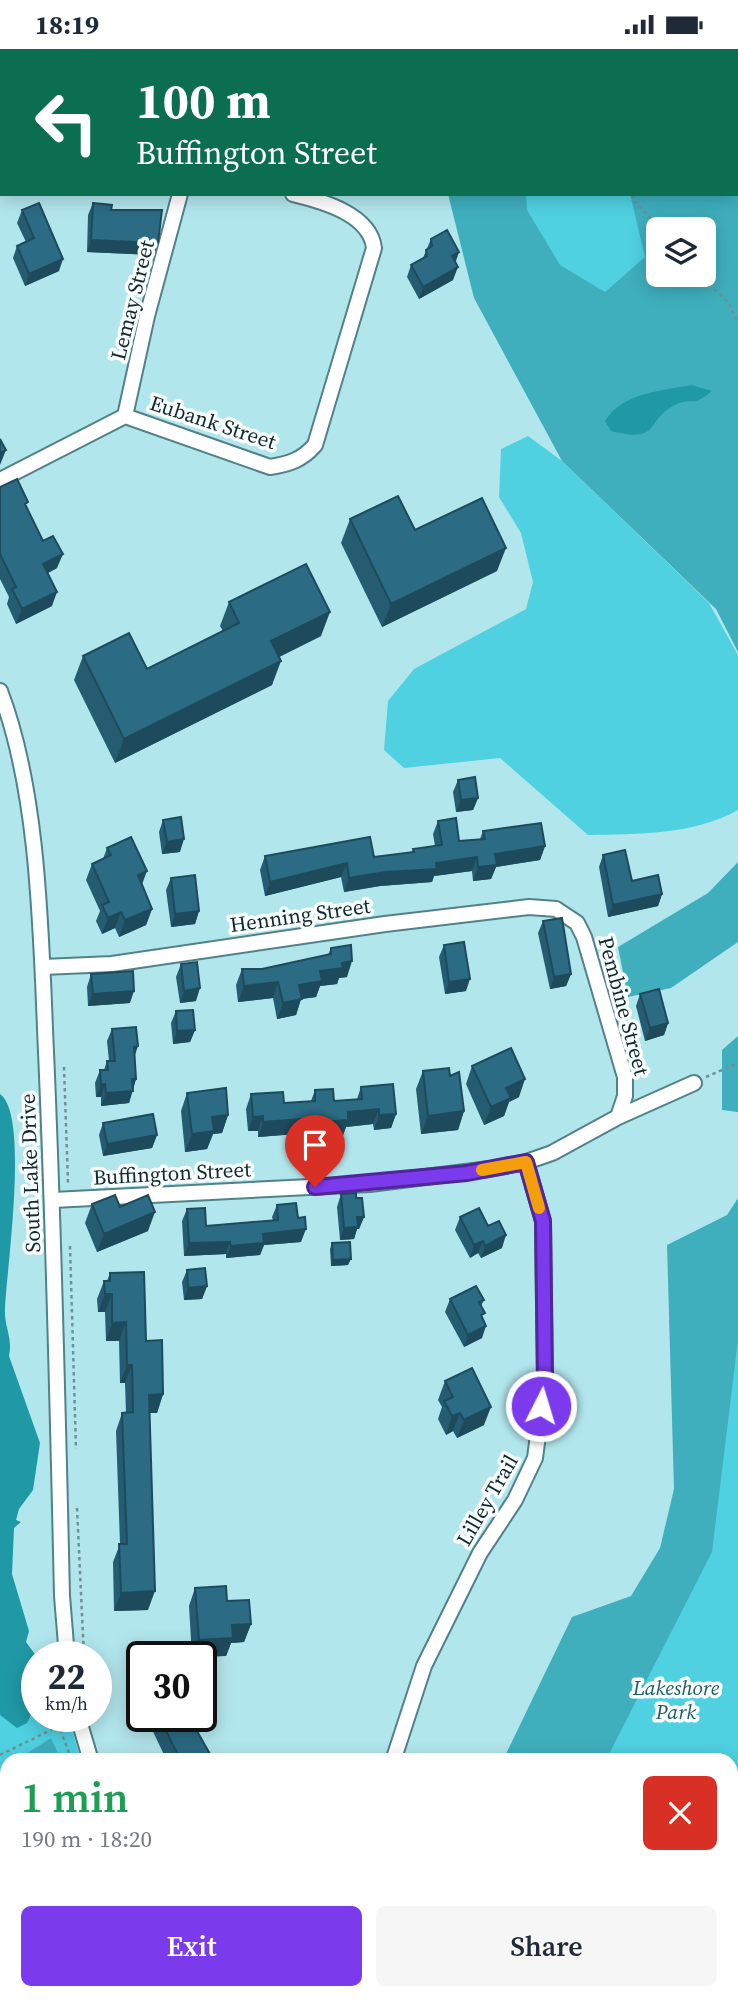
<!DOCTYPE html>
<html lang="en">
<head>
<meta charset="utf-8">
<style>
  body { margin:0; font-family:"Source Serif 4",serif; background:#f6f6f7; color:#1f2937; height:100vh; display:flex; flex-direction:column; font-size:26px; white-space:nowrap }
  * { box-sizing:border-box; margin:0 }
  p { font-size:23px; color:#747a83 }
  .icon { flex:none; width:38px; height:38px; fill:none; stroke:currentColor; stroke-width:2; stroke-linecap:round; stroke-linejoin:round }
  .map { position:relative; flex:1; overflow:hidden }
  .details { position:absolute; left:0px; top:1704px; width:738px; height:247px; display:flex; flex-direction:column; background:#fff; border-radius:21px 21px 0 0; box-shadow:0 4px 18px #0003 }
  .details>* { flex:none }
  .hud { position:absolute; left:0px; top:0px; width:738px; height:147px; box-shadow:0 4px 18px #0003; background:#0b6e4f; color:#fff; overflow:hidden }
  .fabs { position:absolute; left:646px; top:168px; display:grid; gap:14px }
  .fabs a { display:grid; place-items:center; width:70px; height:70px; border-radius:10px; background:#fff; box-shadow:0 4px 18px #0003; font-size:35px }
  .speed { position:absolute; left:21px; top:1592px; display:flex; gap:14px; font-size:35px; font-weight:700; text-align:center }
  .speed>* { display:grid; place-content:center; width:91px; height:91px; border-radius:50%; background:#fff; box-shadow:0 4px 18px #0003; line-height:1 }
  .speed small { font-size:18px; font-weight:400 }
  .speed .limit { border:4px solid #111; border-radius:10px; background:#fff; color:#111 }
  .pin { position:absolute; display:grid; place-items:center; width:60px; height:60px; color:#fff; margin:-72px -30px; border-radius:50% 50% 50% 0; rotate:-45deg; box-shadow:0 0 7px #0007 }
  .pin .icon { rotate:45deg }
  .me { position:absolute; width:77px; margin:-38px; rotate:5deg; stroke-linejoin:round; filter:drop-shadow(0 0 5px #0008) }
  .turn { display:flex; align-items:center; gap:24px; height:147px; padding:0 21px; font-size:32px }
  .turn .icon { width:91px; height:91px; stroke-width:2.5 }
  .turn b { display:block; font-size:49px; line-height:60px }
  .round { display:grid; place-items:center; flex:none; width:74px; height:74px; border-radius:10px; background:#f6f6f7 }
  .overview { display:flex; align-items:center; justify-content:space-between; height:119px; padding:0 21px }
  h1 { font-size:42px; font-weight:600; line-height:52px; color:#1e9e55 }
  .cta { display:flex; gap:14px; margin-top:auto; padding:14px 21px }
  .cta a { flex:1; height:80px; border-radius:10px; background:#7c3aed; color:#fff; font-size:28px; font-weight:600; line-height:80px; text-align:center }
  .cta a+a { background:#f6f6f7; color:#1f2937 }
  .status { display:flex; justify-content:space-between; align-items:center; height:49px; padding:0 35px; background:#fff; direction:ltr }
  .status svg { height:19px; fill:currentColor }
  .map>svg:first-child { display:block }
  .green { fill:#4fd1e2; fill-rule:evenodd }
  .forest { fill:#3fafbe; fill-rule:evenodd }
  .water { fill:#2099a7 }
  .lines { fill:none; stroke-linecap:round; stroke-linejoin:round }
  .stream { stroke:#2099a7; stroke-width:5 }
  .street-casing { stroke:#518289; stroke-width:18 }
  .path { stroke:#6c9297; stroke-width:2.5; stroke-dasharray:3.5 3.5; stroke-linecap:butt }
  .street { stroke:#fff; stroke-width:14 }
  .wall { fill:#255c72 }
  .shaded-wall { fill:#1e4b5c }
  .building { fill:#2b6b84; stroke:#1e4b5c; stroke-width:2 }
  .route-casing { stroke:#51269a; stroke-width:18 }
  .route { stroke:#7c3aed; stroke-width:12 }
  .slow { stroke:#f59e0b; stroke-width:12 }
  .labels { text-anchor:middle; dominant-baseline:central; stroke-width:7; stroke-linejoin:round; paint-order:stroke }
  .street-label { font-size:21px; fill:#14282b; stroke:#f8fdfe }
  .park-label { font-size:21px; font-style:italic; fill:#1e5b63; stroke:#f8fdfe }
</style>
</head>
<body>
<div class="status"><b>18:19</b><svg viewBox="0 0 49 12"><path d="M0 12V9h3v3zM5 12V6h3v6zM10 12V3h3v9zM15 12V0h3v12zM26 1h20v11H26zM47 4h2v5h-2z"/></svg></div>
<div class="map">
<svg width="738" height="1951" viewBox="0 0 738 1951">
  <rect width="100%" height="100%" fill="#b2e6ed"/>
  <!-- green -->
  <path class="green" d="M180,0H738V225L546,321L451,145H737V2ZM658,180H704V226H658Z
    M528,387L562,412L709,554L738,606V761C693,786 638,785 588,786L500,709L404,719L384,701L388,652L414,620L526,560L533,533L521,484L499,448L501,400Z
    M738,1233V1951H516V1944H732V1712L579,1711L672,1509Z
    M37,1654V1668H68L81,1711H61L50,1690L16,1711L7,1712V1717L0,1722V1666L31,1668Z"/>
  <!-- forest -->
  <path class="forest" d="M737,142H738V603L716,560L562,412L474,249L448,145H526L527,161L560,216L605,243L645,208L630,145H737ZM658,180H704V226H658Z
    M738,813V893L671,939L628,948L618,898L708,844Z
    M738,987V1063L722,1061V1001Z
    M738,1149V1291L712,1503L606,1711H503L572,1568L631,1547L660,1499L674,1440L667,1196L727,1166Z
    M51,1689L61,1711H16Z
    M7,1717V1944H167L170,1951H0V1722Z
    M229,1944H541L540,1951H232Z"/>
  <!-- water -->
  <path class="water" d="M692,336L712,342C692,359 694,348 677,355C643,371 663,395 611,382L605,372C623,343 662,342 692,336Z
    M0,1045C30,1066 6,1223 5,1260C4,1278 13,1289 9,1307L40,1394L33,1441L19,1460L16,1471L21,1473L14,1479L12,1525L29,1582L26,1593L37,1608V1654L27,1674L17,1679L0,1666Z"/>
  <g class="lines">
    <!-- stream -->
    <path class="stream" d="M732,1812L738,1811
      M311,1944L325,1951
      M605,1951L608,1944"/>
    <defs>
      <path id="street" d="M0,128L2,127
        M125,367L147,267L180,145
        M0,431L125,367L270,418C289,415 302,411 315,396L374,199C370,165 322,152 293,145
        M0,642C40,746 41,892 46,1003C54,1184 58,1366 62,1547L67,1608
        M43,918L112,915L385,875L529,858L556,860L577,874L584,888L625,1028V1047L618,1068
        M53,1151L370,1135L489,1120L526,1113L552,1104L618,1068L694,1034
        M78,1668L91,1712
        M393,1712L424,1617L480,1504L515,1451L535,1409L545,1332L543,1172L526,1113
        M183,1944L186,1951
        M203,1944L206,1951"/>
    </defs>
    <!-- street casing -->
    <use href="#street" class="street-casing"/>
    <!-- path -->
    <path class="path" d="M469,0L470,2
      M632,145L634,152L660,180
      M699,226L728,253L738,274
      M64,1018L68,1134
      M706,1028L738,1014
      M70,1197L76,1400
      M77,1459L84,1608
      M58,1668L59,1677
      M0,1706L59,1677L72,1712"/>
    <!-- street -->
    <use href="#street" class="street"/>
  </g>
  <!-- wall -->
  <path class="wall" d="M93,154L111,161L154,206L87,203L88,166Z
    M22,161L59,222L25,237L13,209L17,197L26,193L17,174Z
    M431,190L455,214L453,231L419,250L407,228L411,216L423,209Z
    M0,438L26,458L57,519L48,524L52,557L16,575L7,555L9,548L0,530Z
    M350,470L415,481L497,522L382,578L341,494Z
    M229,553L321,587L279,608L272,636L115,714L74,631L83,607L147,620L223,582L220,577Z
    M458,731L478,749L473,761L456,763L453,743Z
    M163,771L180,803L162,805L159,783Z
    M438,772L459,792L480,790L483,782L545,797L540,811L496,818L491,830L473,832L472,822L434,827L432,833L380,837L344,843L341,828L265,847L260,821L265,807L374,808L412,804L413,800L435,797L433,785Z
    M107,799L142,836L152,860L146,876L119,888L115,879L102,885L96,872L100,862L86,831L92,815L103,810Z
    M603,806L632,832L662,845L658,857L608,868L599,818Z
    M171,829L199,862L195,875L171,878L166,841Z
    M543,872L571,925L566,937L550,940L538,884Z
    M444,896L466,942L445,945L439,908Z
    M331,899L347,928L339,929L337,935L320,937L316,948L301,950L296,966L277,970L273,949L238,953L236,936L242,920H262L328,906Z
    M181,915L196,952L180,954L176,928Z
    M91,925L130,954L88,957L87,938Z
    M640,945L668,974L664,986L645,992L636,957Z
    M176,962L195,981L190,993L173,995L171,974Z
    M112,980L134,1007L136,1030L129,1054L101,1057V1048H96L95,1034L100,1021H104L107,1012H109L107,992Z
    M472,1017L519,1048L509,1053L504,1067L484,1076L466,1035Z
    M423,1022L450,1027L464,1062L458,1081L421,1085L416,1040Z
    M361,1038L396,1065L391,1079L374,1081L373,1075L346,1078L343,1086L329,1087L327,1092L296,1094V1085L258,1088V1082H248L246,1060L251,1045L284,1054L311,1052L315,1041L334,1052L357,1050Z
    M187,1044L228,1066L222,1084L213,1085L207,1100L185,1103L181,1062Z
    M103,1074L157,1086L152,1099L103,1107L99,1086Z
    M341,1145L356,1149L364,1168L359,1180H357L354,1190L340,1191L337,1158Z
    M92,1155L120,1158L148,1182L97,1203L85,1174Z
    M277,1156L301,1193L264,1196L260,1206L226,1209V1205L184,1207L182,1172L187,1160L206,1177L273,1171L272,1168Z
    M460,1168L488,1177L502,1199L481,1209L478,1204L470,1209L455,1181Z
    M332,1194L348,1216L331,1217L330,1200Z
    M187,1221L207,1237L202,1250L184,1251L182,1233Z
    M110,1224L146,1292L163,1345L157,1364H149L148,1561L114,1562L113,1513L120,1495L116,1382L122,1364H126L125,1334H120L119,1292H106L105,1263H98L97,1250L104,1232H107Z
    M450,1250L484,1251L481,1257L483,1270L482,1289L464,1298L445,1263Z
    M445,1332L484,1376L457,1389L453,1382L446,1386L438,1370L442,1358L438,1351Z
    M195,1539L227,1552L251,1575L244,1593L231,1594L226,1607L192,1608L189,1557Z
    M142,1642V1659L138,1652Z
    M146,1668H189L208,1712H167Z"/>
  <!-- shaded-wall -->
  <path class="shaded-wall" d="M91,191L158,194L154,206L87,203Z
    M459,203L455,215L452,207Z
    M63,210L59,222L25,237L29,225Z
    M458,218L453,231L419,250L423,238Z
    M6,401L0,416V404Z
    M506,499L497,522L382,578L391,555Z
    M63,505L57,519L38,529L43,515Z
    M57,543L52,557L16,575L22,560Z
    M330,563L321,587L263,616L271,592Z
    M281,612L272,636L115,714L124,690Z
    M478,749L473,761L456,763L461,751Z
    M184,790L180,803L162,805L167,793Z
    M545,797L540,811L496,818L491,830L473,832L478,818L495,805Z
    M477,808L472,822L434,827L432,833L380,837L344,843L349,829L436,814Z
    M347,814L341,828L265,847L270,833Z
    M147,822L141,838L138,826Z
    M662,845L658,857L608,868L613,856Z
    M152,860L146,876L119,888L125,871Z
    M199,862L195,875L171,878L175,865Z
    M121,863L115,879L102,885L108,869Z
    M352,912L347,928L339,929L337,935L320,937L316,948L301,950L296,966L277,970L283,954L299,936L320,922L342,914Z
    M571,925L566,937L550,940L554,928Z
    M470,930L466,942L445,945L449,933Z
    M278,933L273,949L238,953L244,937Z
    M200,939L196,952L180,954L184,942Z
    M134,942L130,954L88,957L93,945Z
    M668,974L664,986L645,992L650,979Z
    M195,981L190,993L173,995L177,982Z
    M138,997L134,1009V998Z
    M132,1030H136L129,1054L101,1057L106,1044Z
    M525,1030L519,1048L509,1053L504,1067L484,1076L491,1058L506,1039Z
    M105,1035L101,1048H96L101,1036Z
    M379,1060L373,1075L346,1078L343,1086L329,1087L327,1092L296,1094L302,1079L332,1072L348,1063Z
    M464,1062L458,1081L421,1085L428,1067Z
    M396,1065L391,1079L374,1081L379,1066Z
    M228,1066L222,1084L213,1085L207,1100L185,1103L192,1085L212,1068Z
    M263,1067L258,1082H248L253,1068Z
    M301,1070L296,1085L258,1088L263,1073Z
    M157,1086L152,1099L103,1107L107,1095Z
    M155,1163L148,1182L97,1203L104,1185Z
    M357,1168H364L359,1180H357L354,1190L340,1191L344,1179Z
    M306,1180L301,1193L264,1196L260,1206L226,1209L231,1197L263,1185Z
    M506,1186L502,1199L481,1209L485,1197Z
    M483,1192L478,1204L470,1209L474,1196Z
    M230,1193L226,1205L184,1207L189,1194Z
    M351,1210L348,1216L331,1217L333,1211Z
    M207,1237L202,1250L184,1251L188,1239Z
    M105,1245H112L105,1263H98Z
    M126,1273L119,1292H106L112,1274Z
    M486,1277L482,1289L464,1298L468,1286Z
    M127,1316H132L125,1334H120Z
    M163,1345L157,1364H142L149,1346Z
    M491,1358L484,1376L457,1389L464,1371Z
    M460,1364L453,1382L446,1386L452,1367Z
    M155,1542L148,1561L114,1562L121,1544Z
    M251,1575L244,1593L231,1594L226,1607L193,1608L199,1591L232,1576Z
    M210,1705L208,1712H200V1710Z"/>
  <!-- building -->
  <path class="building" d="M39,154L63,210L29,225L17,197L34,189L22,161Z
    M93,154L112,156L111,161H162L158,194L91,191Z
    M447,181L459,203L452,207L458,218L423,238L411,216L427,207L426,201L432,197L431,190Z
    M0,390L6,401L0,404Z
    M17,430L28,453L25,455L43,492L53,487L63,505L43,515L57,543L22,560L12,540L16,538L0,505V438Z
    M398,447L415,481L482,449L506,499L391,555L350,470Z
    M306,515L330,563L271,592L281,612L124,690L83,607L129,584L147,620L239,574L229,553Z
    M475,728L478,749L461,751L458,731Z
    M181,768L184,790L167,793L163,771Z
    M456,769L459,792L485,790L483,782L541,774L545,797L495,805L497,816L478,818L477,808L436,814L437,820L385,823L349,829L347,814L270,833L265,807L370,788L374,808L414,803L413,800L442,796L438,772Z
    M131,788L147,822L138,826L152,860L125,871L121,863L108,869L102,856L109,853L92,815L111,806L107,799Z
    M625,801L632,832L658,826L662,845L613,856L603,806Z
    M195,826L199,862L175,865L171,829Z
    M562,869L571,925L554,928L543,872Z
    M464,893L470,930L449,933L444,896Z
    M351,896L352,912L342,914L343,919L320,922L322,932L299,936L302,950L283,954L278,933L244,937L242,920H262L331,905V899Z
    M197,913L200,939L184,942L181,915Z
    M133,922L134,942L93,945L91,925Z
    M659,940L668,974L650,979L640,945Z
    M193,961L195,981L177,982L176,962Z
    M136,978L138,997L134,998L136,1030H132L133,1042L106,1044L105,1035L101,1036L100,1021H108L107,1012H115L112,980Z
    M511,999L525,1030L506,1039L511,1049L491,1058L472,1017Z
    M449,1019L450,1027L459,1023L464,1062L428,1067L423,1022Z
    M393,1035L396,1065L379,1066V1060L348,1063V1071L332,1072L333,1077L302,1079L301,1070L263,1073V1067L253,1068L251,1045L283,1043L284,1054L315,1052V1041L333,1040L334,1052L362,1050L361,1038Z
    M226,1039L228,1066L212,1068L214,1082L192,1085L187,1044Z
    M153,1065L157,1086L107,1095L103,1074Z
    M356,1144V1149H362L364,1168H357L358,1178L344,1179L341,1145Z
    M115,1146L120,1158L148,1146L155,1163L104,1185L92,1155Z
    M296,1154L298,1169L305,1168L306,1180L263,1185L264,1194L231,1197L230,1193L189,1194L187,1160L205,1159L206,1177L278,1171L277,1156Z
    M479,1159L488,1177L499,1172L506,1186L485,1197L483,1192L474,1196L460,1168Z
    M350,1193L351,1210L333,1211L332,1194Z
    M205,1219L207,1237L188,1239L187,1221Z
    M144,1223L146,1292L162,1291L163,1345L149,1346L155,1542L121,1544L119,1495H127L122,1364L133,1363L132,1316H127L126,1273L112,1274V1245H105L104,1232H110V1224Z
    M476,1237L484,1251L479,1253L485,1264L481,1266L486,1277L468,1286L450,1250Z
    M472,1319L491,1358L464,1371L460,1364L452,1367L444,1352L453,1348L445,1332Z
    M226,1537L227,1552L249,1551L251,1575L232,1576L233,1589L199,1591L195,1539Z
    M159,1668H189L210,1705L200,1710L201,1712H181Z"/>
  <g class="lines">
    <defs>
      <path id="route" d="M315,1138L467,1124L526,1113L543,1172L545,1332L541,1357"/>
    </defs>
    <!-- route casing -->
    <use href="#route" class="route-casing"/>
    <!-- route -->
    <use href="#route" class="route"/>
    <!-- slow -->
    <path class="slow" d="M482,1121L526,1113L539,1159"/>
  </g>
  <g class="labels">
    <!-- street labels -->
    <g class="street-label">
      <text transform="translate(132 251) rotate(-76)">Lemay Street</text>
      <text transform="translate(213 373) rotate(18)">Eubank Street</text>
      <text transform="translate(300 866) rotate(-8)">Henning Street</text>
      <text transform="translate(624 957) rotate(75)">Pembine Street</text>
      <text transform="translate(30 1124) rotate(-92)">South Lake Drive</text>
      <text transform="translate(172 1124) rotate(-3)">Buffington Street</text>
      <text transform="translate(487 1451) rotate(-60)">Lilley Trail</text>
    </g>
    <!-- park labels -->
    <g class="park-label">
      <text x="676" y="1638">Lakeshore<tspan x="676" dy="24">Park</tspan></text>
    </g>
  </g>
</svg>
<div class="fabs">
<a><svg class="icon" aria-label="layers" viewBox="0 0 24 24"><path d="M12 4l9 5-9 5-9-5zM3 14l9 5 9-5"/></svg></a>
</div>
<div class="speed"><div>22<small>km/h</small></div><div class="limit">30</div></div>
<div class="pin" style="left:315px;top:1138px;background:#d93025"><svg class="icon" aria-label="arrive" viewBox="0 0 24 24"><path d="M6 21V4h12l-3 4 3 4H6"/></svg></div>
<svg class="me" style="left:541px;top:1357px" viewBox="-20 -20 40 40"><circle r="17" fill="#7c3aed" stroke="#fff" stroke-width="3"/><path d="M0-11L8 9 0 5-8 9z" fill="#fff"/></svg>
<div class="hud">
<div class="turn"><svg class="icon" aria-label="left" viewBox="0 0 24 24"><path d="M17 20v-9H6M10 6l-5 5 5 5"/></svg><div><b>100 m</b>Buffington Street</div></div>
</div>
<section class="details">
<div class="overview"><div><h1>1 min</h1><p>190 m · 18:20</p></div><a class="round" style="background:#d93025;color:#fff"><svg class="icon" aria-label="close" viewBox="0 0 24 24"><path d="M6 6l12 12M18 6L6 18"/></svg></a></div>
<div class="cta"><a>Exit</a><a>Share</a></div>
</section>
</div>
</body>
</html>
